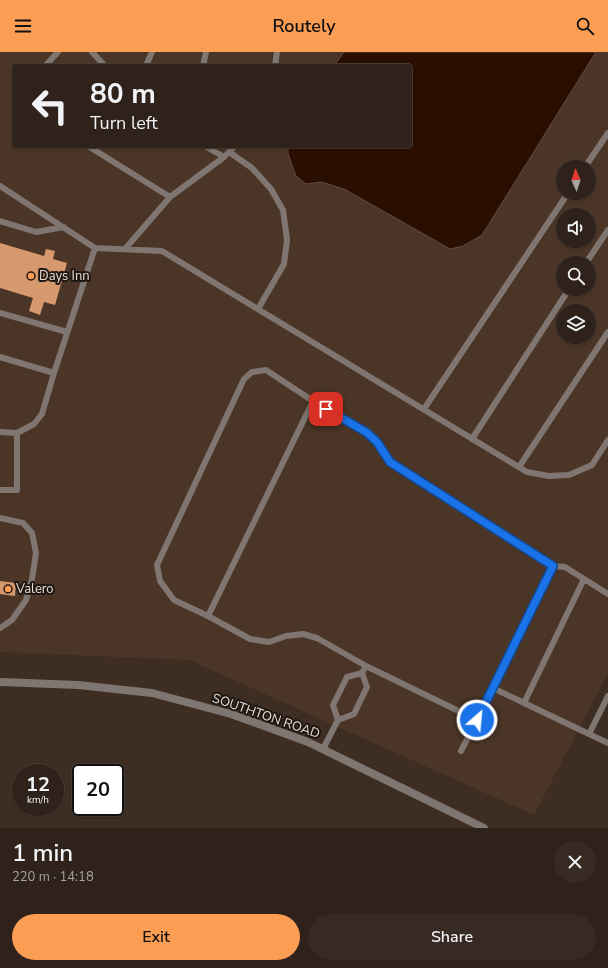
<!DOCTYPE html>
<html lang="en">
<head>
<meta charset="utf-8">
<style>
  body { margin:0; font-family:"Nunito Sans",sans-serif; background:#362a23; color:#f1f3f6; height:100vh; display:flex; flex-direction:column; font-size:15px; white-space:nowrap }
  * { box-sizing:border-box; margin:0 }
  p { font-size:13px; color:#a7a4a2 }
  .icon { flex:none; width:22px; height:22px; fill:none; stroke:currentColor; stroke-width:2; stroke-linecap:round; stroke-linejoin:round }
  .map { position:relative; height:776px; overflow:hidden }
  .panel { display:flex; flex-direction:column; background:#2e221a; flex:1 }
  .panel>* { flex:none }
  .banner { position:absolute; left:12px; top:12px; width:400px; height:84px; border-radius:4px; box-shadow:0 1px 3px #0004,0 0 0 1px #493f39; background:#2e221a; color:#f1f3f6; overflow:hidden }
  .needle { width:26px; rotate:357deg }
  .buttons { position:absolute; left:556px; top:108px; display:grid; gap:8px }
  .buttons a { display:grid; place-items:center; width:40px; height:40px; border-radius:50%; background:#2e221a; box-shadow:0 1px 3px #0004,0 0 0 1px #493f39; font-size:20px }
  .speed { position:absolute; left:12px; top:712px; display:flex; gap:8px; font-size:20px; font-weight:700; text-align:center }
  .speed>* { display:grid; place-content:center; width:52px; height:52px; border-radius:50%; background:#2e221a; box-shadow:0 1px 3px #0004,0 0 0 1px #493f39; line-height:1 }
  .speed small { font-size:10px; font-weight:400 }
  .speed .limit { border:2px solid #111; border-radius:6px; background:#fff; color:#111 }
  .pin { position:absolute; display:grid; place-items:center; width:34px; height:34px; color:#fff; margin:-17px; border-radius:8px; box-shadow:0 2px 6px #0006 }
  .me { position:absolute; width:44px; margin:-22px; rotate:27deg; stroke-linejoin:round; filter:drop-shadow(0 0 3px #0008) }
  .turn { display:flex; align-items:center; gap:14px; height:84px; padding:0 12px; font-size:18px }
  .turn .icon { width:52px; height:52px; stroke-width:2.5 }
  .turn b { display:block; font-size:28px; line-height:34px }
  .round { display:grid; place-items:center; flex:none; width:42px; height:42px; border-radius:21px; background:#362a23 }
  .summary { display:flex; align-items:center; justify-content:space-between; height:68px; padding:0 12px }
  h1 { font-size:24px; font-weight:600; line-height:30px }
  .primary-button { display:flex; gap:8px; margin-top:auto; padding:8px 12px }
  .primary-button a { flex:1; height:46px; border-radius:24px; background:#fc9d54; color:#111; font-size:16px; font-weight:600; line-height:46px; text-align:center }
  .primary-button a+a { background:#362a23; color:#f1f3f6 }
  header { display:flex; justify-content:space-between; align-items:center; height:52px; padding:0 12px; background:#fc9d54; color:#111; font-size:18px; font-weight:600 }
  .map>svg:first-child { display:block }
  .built { fill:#4b3526; fill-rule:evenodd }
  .water { fill:#2a0f00; stroke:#634c40 }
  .building { fill:#d6996e }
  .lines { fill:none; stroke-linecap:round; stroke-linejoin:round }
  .service { stroke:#7f7671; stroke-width:6 }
  .tertiary { stroke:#7f7671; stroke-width:8 }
  .route-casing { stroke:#114b97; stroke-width:10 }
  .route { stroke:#1a73e8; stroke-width:7 }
  .poi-dot { fill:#fc9d54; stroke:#1f1712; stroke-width:1.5 }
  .labels { text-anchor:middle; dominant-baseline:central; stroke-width:4; stroke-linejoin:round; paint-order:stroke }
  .poi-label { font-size:13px; fill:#e7dcd5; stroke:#1f1712; text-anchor:start }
  .street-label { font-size:13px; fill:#e7dcd5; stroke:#1f1712 }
</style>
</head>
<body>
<header><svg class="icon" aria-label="menu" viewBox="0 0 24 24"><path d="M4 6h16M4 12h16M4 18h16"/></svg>Routely<svg class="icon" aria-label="search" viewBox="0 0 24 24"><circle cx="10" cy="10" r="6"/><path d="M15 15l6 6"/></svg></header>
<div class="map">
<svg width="608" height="776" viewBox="0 0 608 776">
  <rect width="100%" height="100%" fill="#3d2d22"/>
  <!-- built -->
  <path class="built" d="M0,0H608V621L534,763L189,608L0,600ZM14,14H410V94H14ZM563,115H589V141H563ZM563,163H589V189H563ZM563,211H589V237H563ZM563,259H589V285H563Z"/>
  <!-- water -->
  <path class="water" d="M344,0H596L482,183L463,194L450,197L346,138L322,130L306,132L296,124L288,102V94H410V14H334Z"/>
  <!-- building -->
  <path class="building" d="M0,191L44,204L46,197L55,199L53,207L67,211L55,253L44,250L40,263L29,259L33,246L0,236Z
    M0,529L16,531L15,544L0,542Z"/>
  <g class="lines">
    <!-- service -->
    <path class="service" d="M92,0L105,14
      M45,14L58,0
      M146,14L152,0
      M203,14L206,0
      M275,14L277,0
      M88,94L170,145
      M205,94L224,105
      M229,100L252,116L271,137L283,158L287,188L284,212L258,257
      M585,115L608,81
      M0,134L95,196L162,199L527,420L549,424L569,423L592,413L608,388
      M0,169L36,180L64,175
      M125,197L170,145L224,105L235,94
      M586,211L608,178
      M0,261L67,280
      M0,305L54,321L95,196
      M424,357L568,141
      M0,380L17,381V438H0
      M17,381L34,372L42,362L54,321
      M472,387L569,237
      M519,415L608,280
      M0,466L23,471L32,481L36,501L32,527L26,548L12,568L0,576
      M553,514L565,515L608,542
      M584,527L524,651L589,682L608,644
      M208,564L174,548L160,529L157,513L244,327L252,320L266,318L313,349
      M362,621L366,614L477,668L553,514L390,410L377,390L366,380L313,349L208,564L250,587L269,590L286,584L303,582L317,586L366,614
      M493,636L524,651
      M589,682L608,691
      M323,697L338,668L354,662L367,635L362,621L347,625L333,653L338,668
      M461,699L477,668"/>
    <!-- tertiary -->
    <path class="tertiary" d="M0,630L78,633L152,641L231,662L308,690L484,776"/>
  </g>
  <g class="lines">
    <defs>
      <path id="route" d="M326,357L366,380L377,390L390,410L553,514L477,668"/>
    </defs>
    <!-- route casing -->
    <use href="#route" class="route-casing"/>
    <!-- route -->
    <use href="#route" class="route"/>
  </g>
  <!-- markers -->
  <g class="poi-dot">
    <circle cx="31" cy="224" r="4"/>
    <circle cx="8" cy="537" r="4"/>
  </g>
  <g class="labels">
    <!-- poi labels -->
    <g class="poi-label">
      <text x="39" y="224">Days Inn</text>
      <text x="16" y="537">Valero</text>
    </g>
    <!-- street labels -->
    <g class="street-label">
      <text transform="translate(266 664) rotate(19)">SOUTHTON ROAD</text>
    </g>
  </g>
</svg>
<div class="buttons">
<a><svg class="needle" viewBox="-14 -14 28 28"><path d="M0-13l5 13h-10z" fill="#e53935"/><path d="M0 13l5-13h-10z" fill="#a7a4a2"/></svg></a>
<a><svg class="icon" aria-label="sound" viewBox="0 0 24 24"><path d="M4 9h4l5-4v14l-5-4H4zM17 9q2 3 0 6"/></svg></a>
<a><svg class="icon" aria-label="search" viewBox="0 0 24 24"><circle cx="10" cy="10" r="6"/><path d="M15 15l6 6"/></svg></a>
<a><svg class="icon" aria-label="layers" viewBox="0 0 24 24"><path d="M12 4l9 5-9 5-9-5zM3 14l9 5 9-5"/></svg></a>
</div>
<div class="speed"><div>12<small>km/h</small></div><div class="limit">20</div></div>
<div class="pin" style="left:326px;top:357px;background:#d93025"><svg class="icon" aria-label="arrive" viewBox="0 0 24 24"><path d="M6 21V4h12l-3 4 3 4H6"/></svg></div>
<svg class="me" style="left:477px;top:668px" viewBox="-20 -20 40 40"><circle r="17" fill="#1a73e8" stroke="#fff" stroke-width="3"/><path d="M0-11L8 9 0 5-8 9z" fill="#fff"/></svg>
<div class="banner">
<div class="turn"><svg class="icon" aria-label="left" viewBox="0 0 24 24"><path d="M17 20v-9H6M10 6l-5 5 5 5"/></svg><div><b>80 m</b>Turn left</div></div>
</div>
</div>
<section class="panel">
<div class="summary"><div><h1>1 min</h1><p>220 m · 14:18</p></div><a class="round"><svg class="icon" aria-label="close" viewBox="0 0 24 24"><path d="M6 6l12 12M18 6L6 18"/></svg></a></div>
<div class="primary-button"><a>Exit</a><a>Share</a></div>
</section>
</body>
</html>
